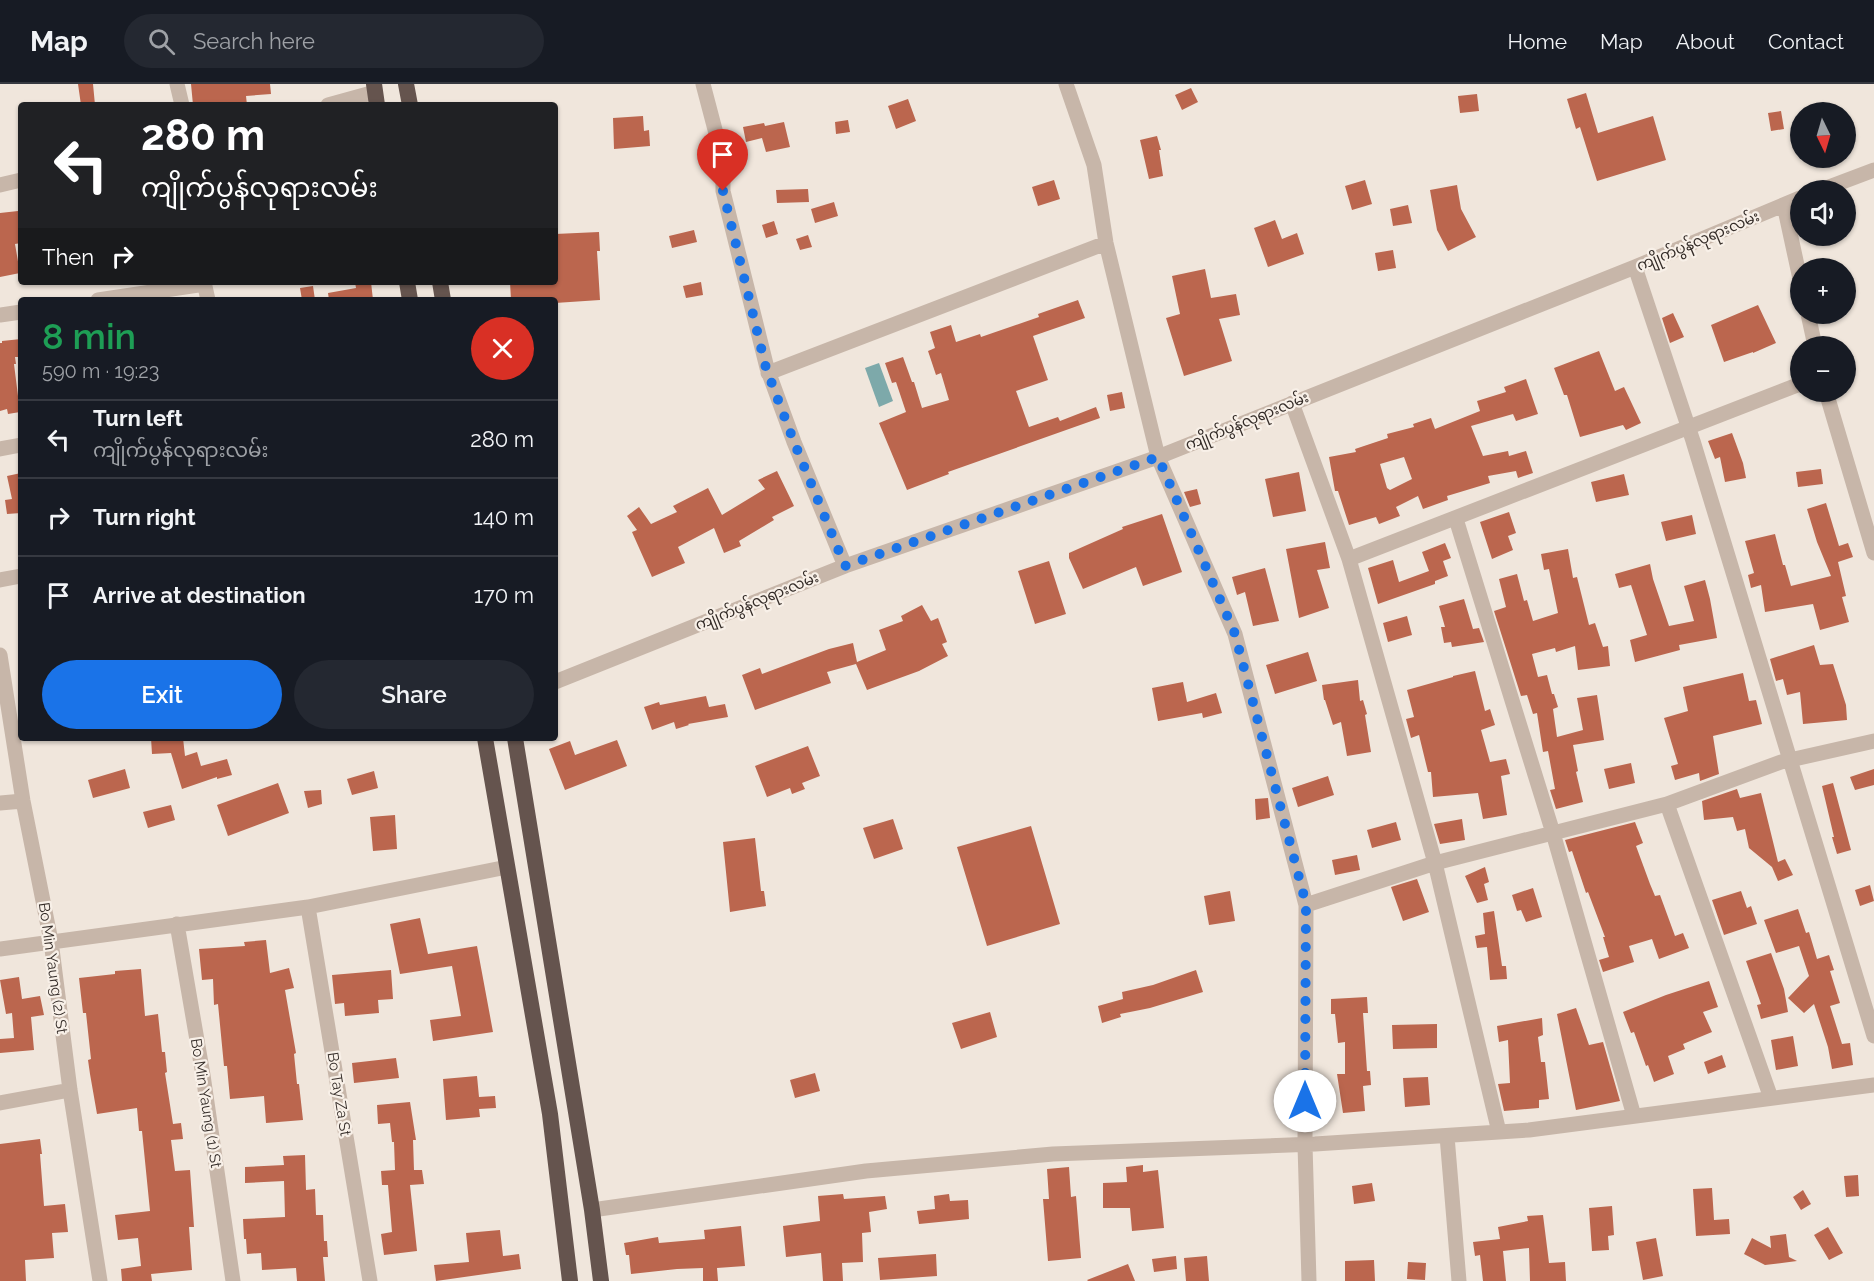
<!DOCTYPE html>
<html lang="en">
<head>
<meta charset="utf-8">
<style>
  body { margin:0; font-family:Raleway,"Noto Sans Myanmar",sans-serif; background:#242831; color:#f1f3f6; height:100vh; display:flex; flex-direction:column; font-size:22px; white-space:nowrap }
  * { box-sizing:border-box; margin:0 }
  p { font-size:20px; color:#9ea1a6 }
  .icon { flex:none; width:33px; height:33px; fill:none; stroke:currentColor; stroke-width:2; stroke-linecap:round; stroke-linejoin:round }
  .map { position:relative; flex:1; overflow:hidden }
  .drawer { position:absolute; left:18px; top:213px; width:540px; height:444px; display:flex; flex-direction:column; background:#171b24; border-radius:6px; box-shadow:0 2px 4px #0004 }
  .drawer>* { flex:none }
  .banner { position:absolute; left:18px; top:18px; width:540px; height:183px; border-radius:6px; box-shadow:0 2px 4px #0004; background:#202124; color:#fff; overflow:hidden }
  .needle { width:39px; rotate:175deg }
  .fabs { position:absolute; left:1790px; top:18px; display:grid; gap:12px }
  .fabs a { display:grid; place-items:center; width:66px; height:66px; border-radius:50%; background:#171b24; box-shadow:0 2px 4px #0004; font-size:30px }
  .pin { position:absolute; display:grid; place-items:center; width:51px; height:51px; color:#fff; margin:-62px -26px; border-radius:50% 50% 50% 0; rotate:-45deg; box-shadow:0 0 6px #0007 }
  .pin .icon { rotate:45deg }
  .me { position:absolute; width:66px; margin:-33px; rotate:0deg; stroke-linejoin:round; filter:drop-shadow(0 0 4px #0008) }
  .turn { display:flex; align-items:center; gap:21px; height:126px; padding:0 24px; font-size:27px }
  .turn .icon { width:78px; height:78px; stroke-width:2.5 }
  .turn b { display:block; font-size:42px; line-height:51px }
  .then { display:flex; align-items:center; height:57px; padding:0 24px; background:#0003; gap:12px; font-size:22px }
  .round { display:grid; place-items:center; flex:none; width:63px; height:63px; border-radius:32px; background:#242831 }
  .overview { display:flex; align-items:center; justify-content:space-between; height:102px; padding:0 24px }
  h1 { font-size:36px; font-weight:600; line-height:45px; color:#1e9e55 }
  .cta { display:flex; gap:12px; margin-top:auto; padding:12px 24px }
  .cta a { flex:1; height:69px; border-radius:36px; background:#1a73e8; color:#fff; font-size:24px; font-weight:600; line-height:69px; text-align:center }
  .cta a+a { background:#242831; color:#f1f3f6 }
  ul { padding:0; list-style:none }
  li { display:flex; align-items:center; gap:18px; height:78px; padding:0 24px; border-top:2px solid #363941 }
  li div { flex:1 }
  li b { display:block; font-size:22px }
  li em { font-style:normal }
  header { display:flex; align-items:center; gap:36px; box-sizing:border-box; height:84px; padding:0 30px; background:#171b24; border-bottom:2px solid #363941 }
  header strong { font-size:28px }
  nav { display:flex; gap:33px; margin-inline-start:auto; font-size:21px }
  .search { width:420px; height:54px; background:#242831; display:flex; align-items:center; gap:15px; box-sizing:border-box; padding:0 21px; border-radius:33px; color:#9ea1a6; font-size:22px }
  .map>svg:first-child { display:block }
  .water { fill:#7da9aa }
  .building { fill:#bb664e; fill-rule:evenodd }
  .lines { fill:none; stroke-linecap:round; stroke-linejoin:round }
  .minor { stroke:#c7b6a9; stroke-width:15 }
  .trunk { stroke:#65544e; stroke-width:16 }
  .route { stroke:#1a73e8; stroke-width:10; stroke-dasharray:0 18 }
  .labels { text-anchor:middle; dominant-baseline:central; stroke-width:4.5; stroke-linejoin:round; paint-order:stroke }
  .street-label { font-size:15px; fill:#342c28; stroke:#f8f0e8 }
</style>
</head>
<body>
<header>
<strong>Map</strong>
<div class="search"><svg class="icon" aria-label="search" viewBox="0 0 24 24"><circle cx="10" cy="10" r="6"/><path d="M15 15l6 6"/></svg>Search here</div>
<nav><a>Home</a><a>Map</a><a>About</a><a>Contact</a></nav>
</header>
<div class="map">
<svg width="1874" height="1197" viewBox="0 0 1874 1197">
  <rect width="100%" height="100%" fill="#f0e6dc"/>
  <!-- water -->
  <path class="water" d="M879,279L893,317L879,323L865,284Z"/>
  <!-- building -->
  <path class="building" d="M78,0H93L95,21H81Z
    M191,0H270L271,10L246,12L247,21H193Z
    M1191,4L1198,18L1182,26L1175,11Z
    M1586,9L1598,49L1653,32L1666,76L1597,97L1580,43L1576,45L1567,15Z
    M1477,10L1479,27L1460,29L1458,12Z
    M908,15L916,37L896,45L888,22Z
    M1781,27L1784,45L1771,47L1768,29Z
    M643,32L644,47L649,46L650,62L614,65L613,34Z
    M848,36L850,48L836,50L835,38Z
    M784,38L790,63L766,68L762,54L746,58L743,43L764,39L765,42Z
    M1157,52L1161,66H1159L1163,92L1149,95L1140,56Z
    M1054,96L1060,115L1038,122L1032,103Z
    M1365,96L1372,120L1352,126L1345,102Z
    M1457,101L1461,125L1476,153L1448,167L1437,146L1430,106Z
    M808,105L809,118L777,119L776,106Z
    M834,118L838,132L815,139L811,125Z
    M1408,121L1412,139L1393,142L1390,125Z
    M18,127L21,159L15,160L20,189L0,193V129Z
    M1275,136L1282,155L1297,149L1304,170L1268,183L1254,144Z
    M774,137L778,150L766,154L762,141Z
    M694,146L697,158L672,164L669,152Z
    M599,148L600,167H597L600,216L555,219V216H511L510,198H555V150Z
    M808,151L812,163L800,166L796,155Z
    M1393,166L1396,184L1378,187L1375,169Z
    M1205,185L1211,214L1236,210L1240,231L1219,235L1232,277L1184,292L1166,234L1180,230L1172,192Z
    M355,198H371L373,216H329L328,209L356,204Z
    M701,198L703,211L686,214L683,202Z
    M313,202L315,216H302L300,204Z
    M1078,216L1085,234L1033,252L1048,296L1016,307L1029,343L1058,333L1060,337L1096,323L1100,334L948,388L949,390L907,406L879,339L906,328L896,298L892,299L885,279L903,273L912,298H914L922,324L949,316L941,289L936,291L928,267L935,264L930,248L951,241L956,258L980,250L981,253L1039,233L1038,230Z
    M1758,221L1776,259L1753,269V268L1724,278L1711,241Z
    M1673,229L1684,253L1670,259L1662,234Z
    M21,255V273H15L16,280H14L20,328L8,330L7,325L0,327V259H2V257Z
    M1599,267L1615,307L1624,303L1641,339L1626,346L1623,341L1580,353L1567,311H1564L1554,284Z
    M1526,295L1538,330L1516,337L1513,330L1471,342L1483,372L1508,367L1509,372L1526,367L1533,389L1518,394L1516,387L1488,392L1490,399L1447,412L1448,416L1423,425L1418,412L1396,423L1400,432L1379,440L1376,433L1349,441L1338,407H1335L1329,373L1356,368L1355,365L1388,354L1387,350L1414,343L1413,340L1431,334L1435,345L1480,327L1477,317L1506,308L1504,303ZM1404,373L1412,395L1390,406L1387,404L1380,380Z
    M1122,308L1125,324L1110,327L1107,311Z
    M1732,349L1743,379L1746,394L1725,398L1720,373L1715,375L1708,357Z
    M1821,385L1823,400L1798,403L1796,388Z
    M777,387L794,422L772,433L774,436L739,457L741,462L724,469L714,444L678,463L685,479L652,493L632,448L637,446L627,432L639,423L651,440L677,428L673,422L708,404L722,431L765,405L758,396Z
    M1299,388L1306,427L1273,433L1265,395Z
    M21,389V429L7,430L5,416L12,415L7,392Z
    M1624,390L1629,411L1596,418L1591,398Z
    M1197,405L1201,420L1190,423L1184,408Z
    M1826,419L1839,462L1848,459L1853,473L1838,478L1846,512L1842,513L1849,538L1820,546L1813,520L1765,528L1761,501L1751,504L1748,491L1754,489L1745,457L1775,450L1783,481H1785L1791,502L1831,492L1817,458L1807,425Z
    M1509,428L1516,449L1508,452L1513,466L1492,475L1480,438Z
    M1162,430L1182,488L1143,502L1136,483L1083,505L1069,474V469L1123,445L1122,443Z
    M1692,431L1696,450L1666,457L1661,438Z
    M1325,458L1330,484L1317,486L1329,524L1299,534L1286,465Z
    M1445,459L1451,474L1443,477L1448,492L1435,497V500L1378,520L1368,484L1393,476L1399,498L1429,487L1422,468Z
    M1568,465L1573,494L1577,493L1589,541L1595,539L1603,563L1608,562L1610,582L1578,586L1575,562L1556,568L1555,564L1532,570L1538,593L1547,591L1552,610H1554L1558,623L1553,625L1557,653L1583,646L1577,614L1597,611L1604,656L1573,661L1578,687L1576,688L1583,718L1556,725L1550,706L1555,705L1548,667L1543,668L1537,629L1533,630L1527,611L1521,612L1494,527L1506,523L1499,495L1517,490L1524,517L1527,516L1533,537L1558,529L1549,485L1544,486L1541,470Z
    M1049,477L1066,530L1035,540L1018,487Z
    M1650,480L1653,495L1669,542L1694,537L1684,502L1705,496L1710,515L1717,554L1679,561L1680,566L1635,578L1630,556L1647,551L1631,501L1619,504L1615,490Z
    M1265,484L1279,537L1253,542L1245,508L1237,511L1232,493Z
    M1464,515L1473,545L1479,544L1484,558L1452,563L1451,558L1444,559L1441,543H1445L1439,522Z
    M922,521L931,537L938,534L947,558L942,560L948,572L919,587L867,606L856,580L827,588L831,599L755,626L742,591L760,584L762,590L829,565L853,559L857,578L886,566L879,546L903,537L901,532Z
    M1407,532L1412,551L1388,558L1383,539Z
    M1814,561L1820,581L1833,580L1846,621L1847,636L1803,640L1800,608L1787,611L1783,595L1776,597L1770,575Z
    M1308,568L1317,597L1275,610L1266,581Z
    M1475,587L1485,627L1490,625L1495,641L1481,646L1490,678L1506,675L1510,690L1501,692L1507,731L1483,735L1478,709L1433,713L1431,688H1428L1419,651L1411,654L1406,635L1414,633L1407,606L1453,593V592Z
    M1743,589L1749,617L1756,616L1762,640L1713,652L1719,690L1700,697L1699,689L1675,696L1671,682L1678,680L1664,634L1688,627L1683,603Z
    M1358,596L1360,617L1363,616L1367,630L1365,631L1371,668L1347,672L1341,638L1333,641L1325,616H1324L1322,601Z
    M1183,598L1187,618L1216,609L1222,629L1203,634L1202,629L1158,637L1152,604Z
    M706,612L709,623L725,620L728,633L688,640L689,641L676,645L674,638L652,646L644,623L659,618L660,621Z
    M151,654H183L185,672L197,668L201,682L227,675L232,691L217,695V693L182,705L171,669L152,670Z
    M617,656L627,682L565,706L549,665L570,657L575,671Z
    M808,662L820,692L802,699L805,705L792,710L790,704L767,713L755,682Z
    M1631,679L1635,699L1609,705L1604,685Z
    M125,685L130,704L93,714L88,696Z
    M1874,685V701L1855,706L1850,693Z
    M374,687L378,704L352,711L347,695Z
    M1328,692L1334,711L1298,723L1292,704Z
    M278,699L289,729L228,752L217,721Z
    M1833,699L1851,766L1837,770L1832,753H1834L1822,702Z
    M1737,705L1740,714L1761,709L1778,778L1785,775L1793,791L1778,797L1772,783L1749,764L1745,745L1737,747L1733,733L1704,736L1702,717Z
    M321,706L322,720L308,724L304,707Z
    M1268,714L1270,734L1256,736L1255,715Z
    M171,721L175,736L148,744L143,728Z
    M395,731L397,765L373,767L370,733Z
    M893,735L903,765L874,775L863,744Z
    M1462,735L1465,756L1440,760L1434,740Z
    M1396,738L1401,756L1372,764L1367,746Z
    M1635,738L1643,759L1636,762L1650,800L1655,812L1660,811L1675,852L1683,849L1689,864L1659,875L1652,855L1629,862L1634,878L1603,888L1599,876L1609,873L1603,853H1605L1588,808L1586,809L1572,767L1569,768L1565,756Z
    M1031,742L1060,840L987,862L957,763Z
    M755,754L761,807H764L766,822L730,828L723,758Z
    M1357,771L1360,786L1335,791L1332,776Z
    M1485,783L1489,798L1484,800L1488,816L1477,819L1465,792Z
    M1417,795L1429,828L1403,837L1391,803Z
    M1870,801L1874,817L1860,822L1855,806Z
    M1533,804L1542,833L1526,838L1521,826L1517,827L1512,811Z
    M1230,807L1235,837L1209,841L1204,812Z
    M1741,807L1747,824L1751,822L1757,840L1724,851L1712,816Z
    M1798,825L1806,849L1809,848L1817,875L1829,871L1834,886L1830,887L1840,919L1830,922L1842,960L1850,959L1853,981L1832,985L1828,963L1814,920L1804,929L1788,914L1809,892L1799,862L1776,869L1764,836Z
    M1494,827L1502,882H1506L1507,895L1490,896L1487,863L1477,864L1475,852L1485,850L1483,829Z
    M420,834L428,870L477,862L493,948L433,957L430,936L461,932L452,882L400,890L390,840Z
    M266,856L270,889L289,884L294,904L285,906L296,969L294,970L297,1000H299L303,1036L266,1039L264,1012L230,1015L227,982H224L218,920L214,921L213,895L202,896L199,865L245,862L244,858Z
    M1771,869L1784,905L1788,928L1761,935L1757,921L1761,920L1746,877Z
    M141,885L145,932L158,930L162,968H165L167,988L165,989L173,1040L181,1039L183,1055L171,1056L175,1087L190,1086L194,1143H189L192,1186L151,1190L152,1197H122L121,1185L141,1182L138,1154L118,1156L115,1131L150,1127L142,1047H139L137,1024L97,1030L90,990L88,976L91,975L86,929H83L79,894L115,890V887Z
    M391,886L393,915L378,916L379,929L345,932L344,919L335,920L332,891Z
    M1196,886L1203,908L1150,924L1120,930L1121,933L1102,939L1098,922L1123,915L1122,908L1153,901Z
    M19,893L22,915L40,912L44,931L31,933L34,966L0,969V955L14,954L12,929L6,930L0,896Z
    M1709,897L1718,923L1703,928L1712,948L1683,960L1685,965L1668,972L1674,990L1654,998L1648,981L1646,982L1634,948L1631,949L1623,928L1666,911Z
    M1367,913L1368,929H1363L1367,987H1370L1371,1001L1363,1002L1365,1027L1343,1029L1337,990H1345V958L1338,959L1335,930H1331V915Z
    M1576,924L1589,961L1603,958L1620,1017L1576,1026L1557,930Z
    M990,928L997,953L961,965L952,939Z
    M1542,934L1543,951L1538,953L1541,978H1545L1549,1015L1539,1016V1024L1504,1027L1498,1000L1510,999L1508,956L1499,958L1497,942Z
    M1437,940V964L1393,965L1392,941Z
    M1793,952L1798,982L1776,986L1771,956Z
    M1722,971L1726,983L1708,990L1704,978Z
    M396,974L399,994L354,999L352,979Z
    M815,989L820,1007L795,1014L790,996Z
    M477,992L479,1013L495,1012L496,1024L479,1025L480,1033L446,1036L443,995Z
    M1428,993L1430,1021L1405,1023L1403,994Z
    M410,1018L416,1056H413L414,1086H422L424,1100L410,1101L417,1167L384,1171L381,1150L392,1148L388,1101H382L381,1087L395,1086L394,1058H392L390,1039L378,1040L377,1021Z
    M40,1055L42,1070H40L44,1122L65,1120L68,1148L52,1149L54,1174L25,1176L26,1197H0V1060Z
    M305,1071L306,1106L315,1105L316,1131H323L324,1157H327L328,1173H323L325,1197H297L296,1184L262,1186L261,1169L247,1170L246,1155H244L243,1135L285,1133L284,1097L245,1099V1083L284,1081L283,1072Z
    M1143,1081V1088L1158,1086L1164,1144L1132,1147L1130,1124H1103V1099L1127,1098L1126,1083Z
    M1069,1083L1071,1113L1076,1112L1081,1174L1048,1177L1043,1115H1049L1047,1085Z
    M1858,1091L1859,1112L1846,1113L1844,1092Z
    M1372,1099L1375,1117L1354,1120L1352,1102Z
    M1712,1104L1714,1136L1729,1135L1730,1150L1696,1152L1693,1105Z
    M1803,1106L1811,1120L1801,1126L1793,1113Z
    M843,1110L844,1115L885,1112L887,1125L869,1128L871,1148L862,1149L863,1178L842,1179L843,1197H823L821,1169L786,1173L783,1142L820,1137L818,1112Z
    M949,1110L950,1117L968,1116L969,1135L919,1140L917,1127L935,1125L934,1112Z
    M1612,1122L1614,1151L1608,1152L1609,1166L1592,1167L1589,1124Z
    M1543,1131L1549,1179L1565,1178L1566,1197H1530L1529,1164L1503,1167L1506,1197H1483L1480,1171L1475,1172L1473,1158L1500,1155L1498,1143L1528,1137L1527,1132Z
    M741,1142L745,1182L717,1184L718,1197H703V1184L677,1185L631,1190L629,1171H626L624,1159L658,1153L659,1159L705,1155L704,1146Z
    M1828,1143L1843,1169L1829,1176L1814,1151Z
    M500,1146L503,1172L519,1170L521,1185L436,1197L434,1181L469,1178L466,1149Z
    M1786,1150L1789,1173L1797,1177L1765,1181L1744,1170L1752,1154L1771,1164L1770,1152Z
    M1656,1154L1663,1192L1643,1196L1636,1158Z
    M936,1170L937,1192L880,1196L878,1174Z
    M1176,1172L1177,1185L1154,1188L1152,1175Z
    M1207,1172L1209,1197H1186L1184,1174Z
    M1374,1176L1375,1197H1345V1177Z
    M1408,1178L1426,1179L1425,1196L1407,1195Z
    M1128,1180L1135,1197H1088L1087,1196Z"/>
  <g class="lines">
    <!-- minor -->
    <path class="minor" d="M177,0L182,21
      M703,0L723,76V107L767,284L794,358L845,482
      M1066,0L1094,81L1106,159L1158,373L1235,550L1306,821L1305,1061L1309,1197
      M328,21L375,8
      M0,101L21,96
      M1821,106L1874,86
      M1784,121L1800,195
      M1635,183L1693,357L1874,952
      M204,198L208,216
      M98,216L205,200
      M1808,230L1815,262
      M0,231L21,228
      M768,289L1106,159
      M1826,308L1874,469
      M1292,319L1349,475L1435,779L1499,1048
      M0,365L21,361
      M1456,435L1553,749L1634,1032
      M1349,475L1800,300
      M0,496L21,492
      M0,571L23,717L51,857L70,1006L100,1197
      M555,598L845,482L1158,373L1635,183L1800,114
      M0,719L23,717
      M1667,720L1771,1014
      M1306,821L1435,779L1667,720L1781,678L1874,657
      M308,823L370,1197
      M177,840L203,991L233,1197
      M0,865L308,823L507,783
      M0,1019L70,1006
      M1447,1052L1459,1197
      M592,1126L866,1087L1053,1070L1315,1060L1529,1046L1874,1001"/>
    <!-- trunk -->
    <path class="trunk" d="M374,0L377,21
      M406,0L410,21
      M407,198L410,216
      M440,198L443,216
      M485,654L550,1030L570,1197
      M515,654L592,1126L601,1197"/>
  </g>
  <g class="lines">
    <!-- route -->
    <path class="route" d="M723,107L766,284L794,358L845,482L1158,373L1235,550L1306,820L1305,1017"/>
  </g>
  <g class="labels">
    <!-- street labels -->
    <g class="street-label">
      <text transform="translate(1698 157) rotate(-23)">ကျိုက်ပွန်လုရားလမ်း</text>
      <text transform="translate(1247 337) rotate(-22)">ကျိုက်ပွန်လုရားလမ်း</text>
      <text transform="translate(757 517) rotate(-22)">ကျိုက်ပွန်လုရားလမ်း</text>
      <text transform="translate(53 884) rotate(82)">Bo Min Yaung (2) St</text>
      <text transform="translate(339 1010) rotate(81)">Bo Tay Za St</text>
      <text transform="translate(206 1019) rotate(81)">Bo Min Yaung (1) St</text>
    </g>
  </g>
</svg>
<div class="fabs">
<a><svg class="needle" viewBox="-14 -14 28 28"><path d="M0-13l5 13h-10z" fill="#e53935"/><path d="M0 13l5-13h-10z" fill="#9ea1a6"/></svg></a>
<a><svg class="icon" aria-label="sound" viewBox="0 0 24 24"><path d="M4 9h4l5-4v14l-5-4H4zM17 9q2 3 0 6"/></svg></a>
<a>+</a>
<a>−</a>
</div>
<div class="pin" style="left:723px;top:107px;background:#d93025"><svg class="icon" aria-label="arrive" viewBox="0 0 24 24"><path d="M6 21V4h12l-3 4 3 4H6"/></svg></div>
<svg class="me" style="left:1305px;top:1017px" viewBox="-20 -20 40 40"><circle r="19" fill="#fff"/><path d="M0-13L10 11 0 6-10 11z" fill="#1a73e8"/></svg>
<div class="banner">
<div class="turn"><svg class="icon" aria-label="left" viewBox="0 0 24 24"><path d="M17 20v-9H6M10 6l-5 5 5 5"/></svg><div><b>280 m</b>ကျိုက်ပွန်လုရားလမ်း</div></div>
<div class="then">Then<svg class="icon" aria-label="right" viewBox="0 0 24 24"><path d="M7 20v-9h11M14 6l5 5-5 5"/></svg></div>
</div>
<section class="drawer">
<div class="overview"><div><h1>8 min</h1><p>590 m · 19:23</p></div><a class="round" style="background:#d93025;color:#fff"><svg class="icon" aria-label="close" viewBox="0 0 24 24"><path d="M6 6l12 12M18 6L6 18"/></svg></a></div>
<ul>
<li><svg class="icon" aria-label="left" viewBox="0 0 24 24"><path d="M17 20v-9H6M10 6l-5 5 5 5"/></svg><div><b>Turn left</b><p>ကျိုက်ပွန်လုရားလမ်း</p></div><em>280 m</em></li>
<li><svg class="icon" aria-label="right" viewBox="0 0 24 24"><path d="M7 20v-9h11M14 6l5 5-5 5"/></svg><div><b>Turn right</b></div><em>140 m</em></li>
<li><svg class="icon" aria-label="arrive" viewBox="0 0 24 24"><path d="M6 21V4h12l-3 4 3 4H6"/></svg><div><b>Arrive at destination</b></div><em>170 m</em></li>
</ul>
<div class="cta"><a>Exit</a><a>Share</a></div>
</section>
</div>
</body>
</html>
